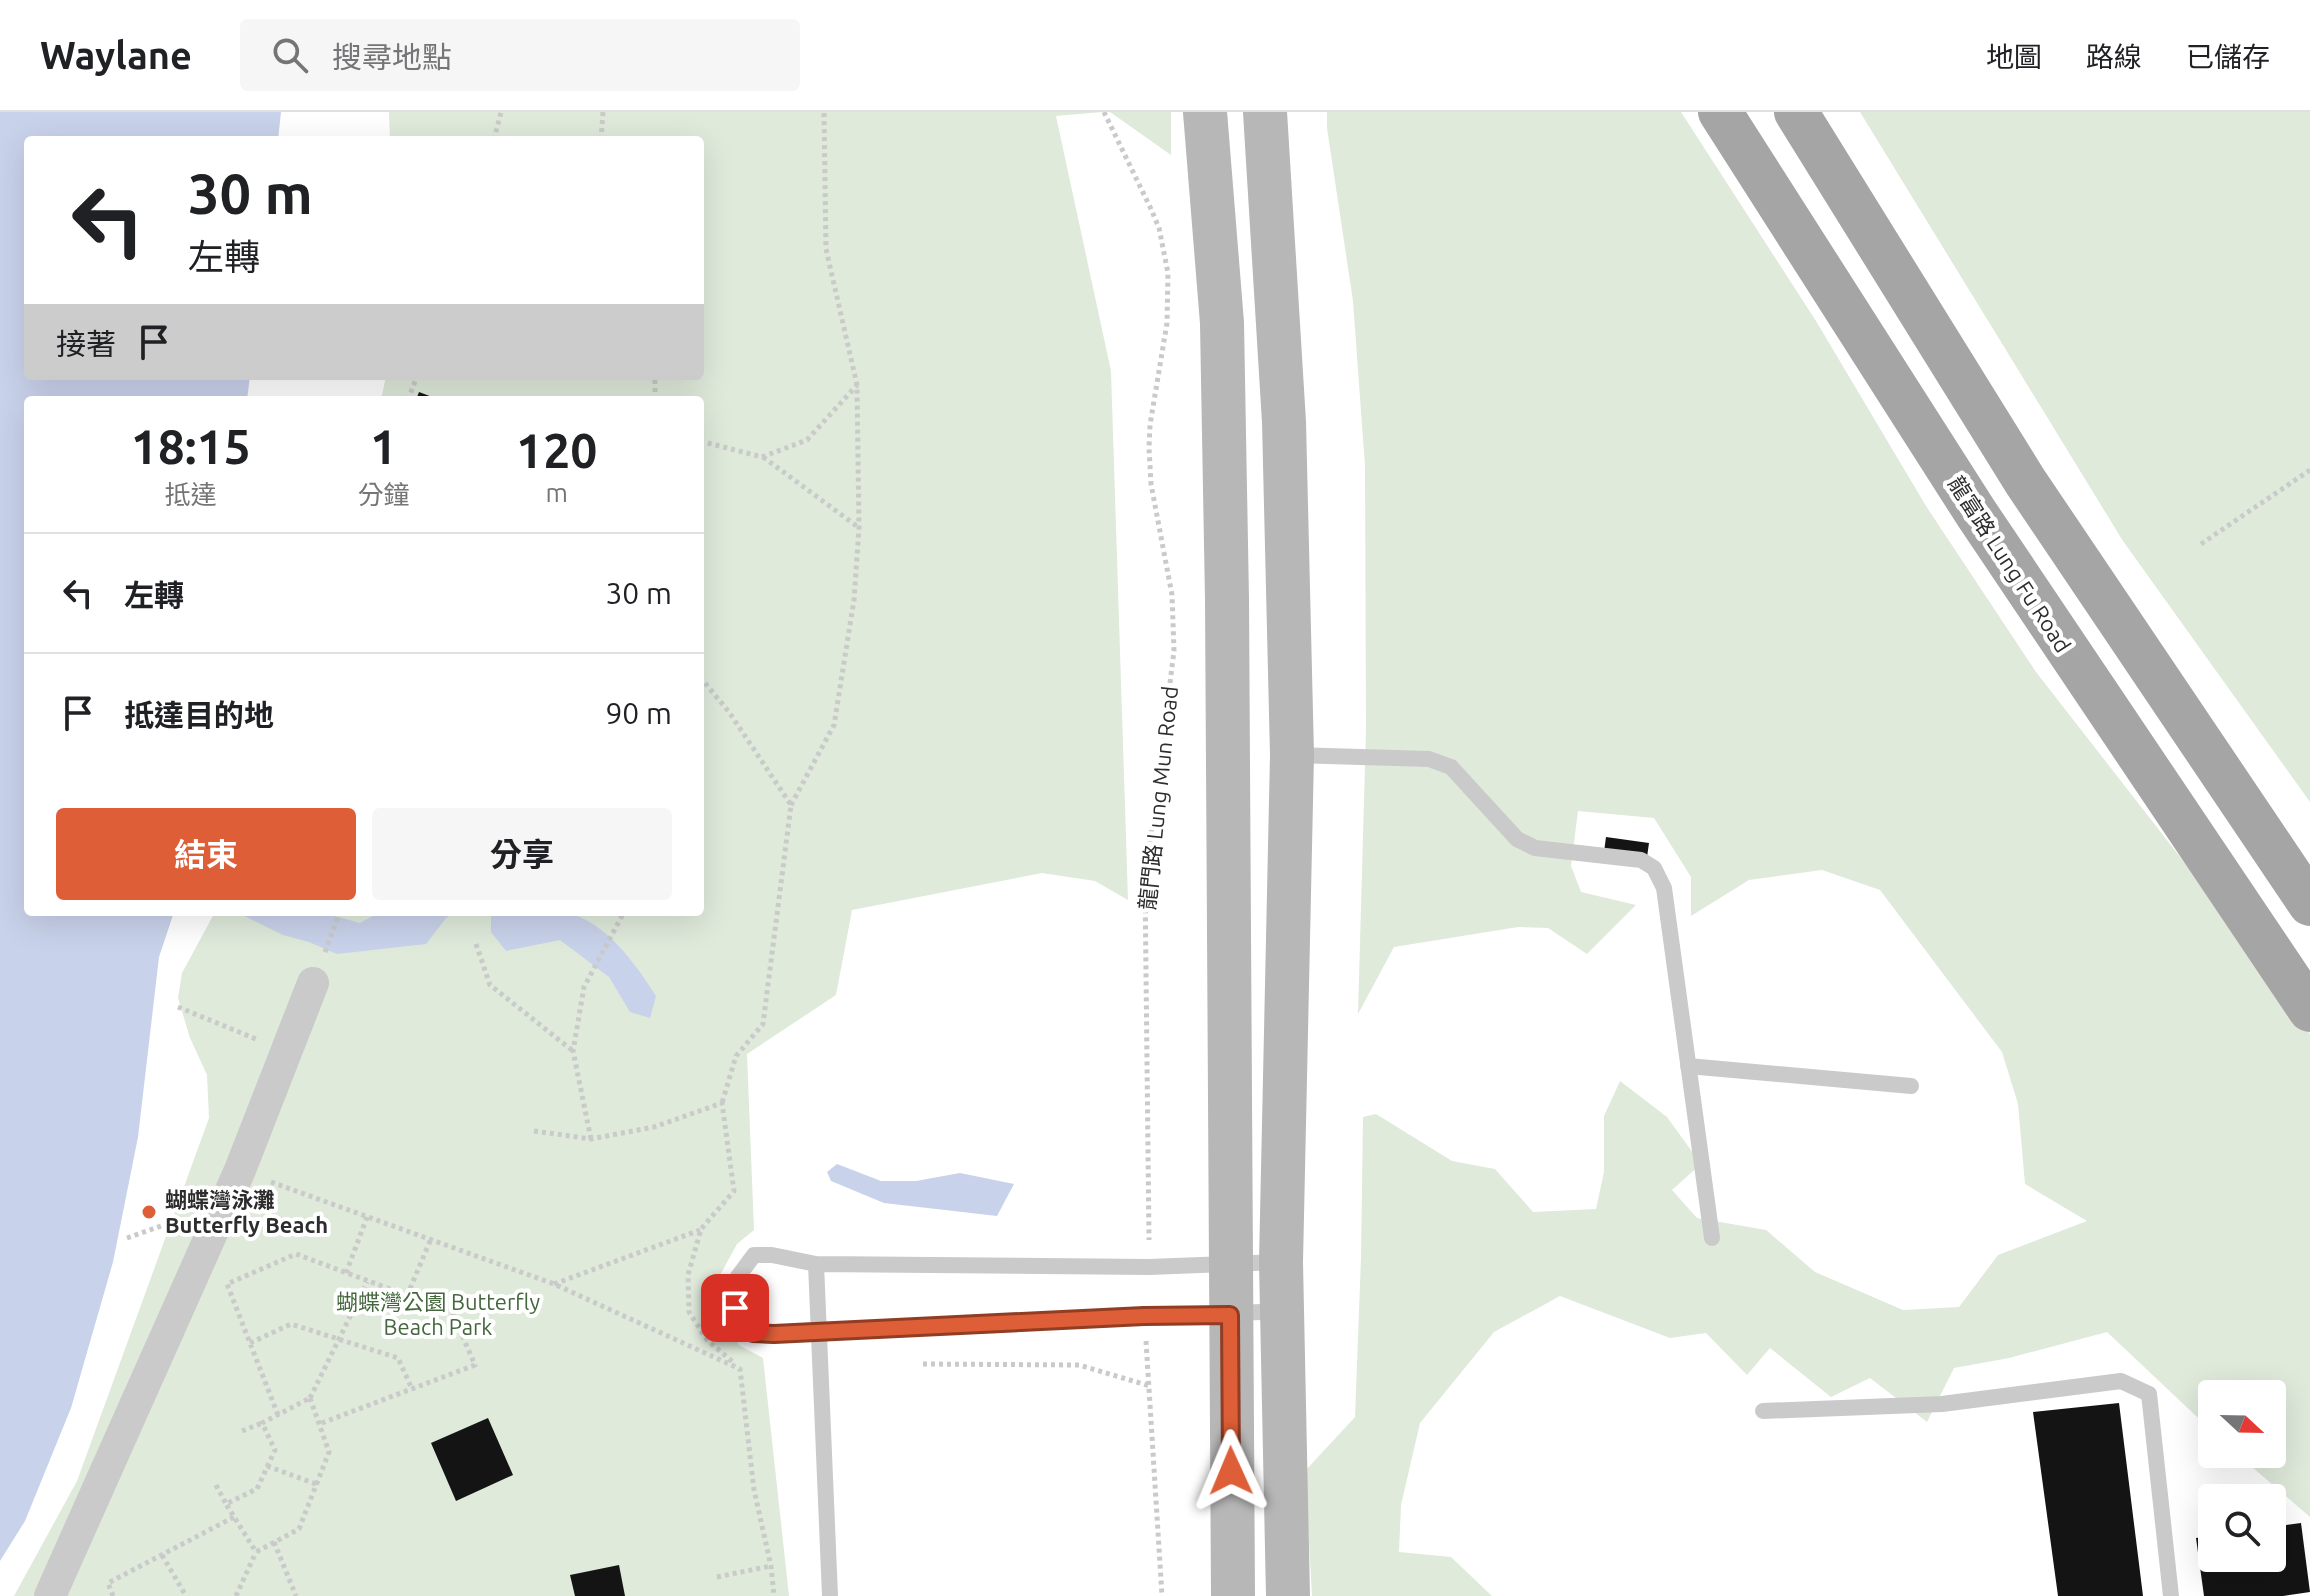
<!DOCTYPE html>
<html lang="zh-TW">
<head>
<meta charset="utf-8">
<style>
  body { margin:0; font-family:Ubuntu,"Noto Sans TC",sans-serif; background:#f6f6f6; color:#202124; height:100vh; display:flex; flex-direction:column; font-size:30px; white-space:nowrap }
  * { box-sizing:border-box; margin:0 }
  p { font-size:26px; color:#757577 }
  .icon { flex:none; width:44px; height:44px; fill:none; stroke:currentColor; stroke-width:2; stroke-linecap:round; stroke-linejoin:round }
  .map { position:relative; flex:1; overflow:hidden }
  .drawer { position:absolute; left:24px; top:284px; width:680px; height:520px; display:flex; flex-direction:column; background:#fff; border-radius:8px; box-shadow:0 8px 32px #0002 }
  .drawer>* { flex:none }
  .guide { position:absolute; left:24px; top:24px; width:680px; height:244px; border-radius:8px; box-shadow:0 8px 32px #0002; background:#fff; color:#202124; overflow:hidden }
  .needle { width:52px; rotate:112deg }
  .fabs { position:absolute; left:2198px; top:1268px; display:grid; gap:16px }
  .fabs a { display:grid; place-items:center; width:88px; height:88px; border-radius:8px; background:#fff; box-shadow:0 8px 32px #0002; font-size:40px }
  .pin { position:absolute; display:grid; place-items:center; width:68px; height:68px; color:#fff; margin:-34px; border-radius:16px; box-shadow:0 4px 12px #0006 }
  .me { position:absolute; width:88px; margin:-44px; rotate:359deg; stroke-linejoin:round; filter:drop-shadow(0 0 6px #0008) }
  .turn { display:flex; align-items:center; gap:28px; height:168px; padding:0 32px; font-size:36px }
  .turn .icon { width:104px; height:104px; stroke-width:2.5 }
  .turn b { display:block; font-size:56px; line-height:68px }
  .then { display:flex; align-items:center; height:76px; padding:0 32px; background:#0003; gap:16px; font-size:30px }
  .eta { display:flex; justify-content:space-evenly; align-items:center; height:136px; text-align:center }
  .eta b { font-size:48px; font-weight:700; line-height:56px }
  .cta { display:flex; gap:16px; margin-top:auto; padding:16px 32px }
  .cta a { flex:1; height:92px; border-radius:8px; background:#dd5e37; color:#fff; font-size:32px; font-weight:700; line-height:92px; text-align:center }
  .cta a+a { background:#f6f6f6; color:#202124 }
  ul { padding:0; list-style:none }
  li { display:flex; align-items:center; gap:24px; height:120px; padding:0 32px; border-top:2px solid #e0e0e0 }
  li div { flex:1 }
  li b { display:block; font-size:30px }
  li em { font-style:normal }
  header { display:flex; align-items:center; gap:48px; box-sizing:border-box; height:112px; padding:0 40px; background:#fff; border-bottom:2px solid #e0e0e0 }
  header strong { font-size:38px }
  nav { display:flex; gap:44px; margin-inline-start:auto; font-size:28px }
  .search { width:560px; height:72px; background:#f6f6f6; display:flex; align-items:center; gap:20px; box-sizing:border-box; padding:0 28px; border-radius:8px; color:#757577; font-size:30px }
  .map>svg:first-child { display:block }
  .green { fill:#dfeadb }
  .water { fill:#c8d2ea }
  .building { fill:#141414 }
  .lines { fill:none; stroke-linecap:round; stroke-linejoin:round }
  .path { stroke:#cacaca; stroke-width:5; stroke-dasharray:4 4; stroke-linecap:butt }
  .lane { stroke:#cacaca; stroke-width:16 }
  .street { stroke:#cacaca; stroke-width:32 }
  .secondary { stroke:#b7b7b7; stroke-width:44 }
  .primary { stroke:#a5a5a5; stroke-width:44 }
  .route-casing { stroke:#903d24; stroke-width:20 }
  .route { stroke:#dd5e37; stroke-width:14 }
  .poi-dot { fill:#dd5e37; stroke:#fff; stroke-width:3 }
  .labels { text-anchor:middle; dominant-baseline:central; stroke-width:8; stroke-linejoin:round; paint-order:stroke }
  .street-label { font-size:22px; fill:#2d2d2d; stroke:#fff }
  .poi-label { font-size:22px; font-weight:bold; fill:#2d2d2d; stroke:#fff; text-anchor:start }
  .park-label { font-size:22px; fill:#44673d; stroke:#fff }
</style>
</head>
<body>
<header>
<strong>Waylane</strong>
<div class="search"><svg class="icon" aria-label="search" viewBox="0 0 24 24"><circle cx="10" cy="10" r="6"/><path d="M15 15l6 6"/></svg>搜尋地點</div>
<nav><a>地圖</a><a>路線</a><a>已儲存</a></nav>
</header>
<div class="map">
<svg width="2310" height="1484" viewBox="0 0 2310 1484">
  <rect width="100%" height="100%" fill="#fff"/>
  <!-- green -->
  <path class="green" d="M389,0H1103L1056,4L1111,259L1128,788L1095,769L1042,761L852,798L836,883L747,942L754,1118L737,1132L719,1165L720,1205L739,1233L763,1246L789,1484H14L77,1369L209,1006L207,963L190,926L178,886L182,861L215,800H700V288H381L386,264H700V28H390Z
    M1110,0H1171V43Z
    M1327,0H1681L1816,209L1926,394L2036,560L2258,845L2310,922V1405L2237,1342H2272V1282H2212V1319L2107,1220L2009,1246L1954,1256L1927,1310L1870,1266L1831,1285L1770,1236L1747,1263L1706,1221L1670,1226L1560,1184L1494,1220L1420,1311L1401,1393L1399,1440L1451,1445L1492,1484H1312L1305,1359L1355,1305L1361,1146L1363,1005L1376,1002L1452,1049L1495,1057L1533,1100L1596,1097L1604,1060V1004L1620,969L1667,1005L1701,1052L1672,1078L1697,1106L1766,1118L1815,1160L1903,1198L1959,1195L1998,1143L2087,1109L2025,1072L2018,992L2002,940L1880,778L1822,758L1749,768L1691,804V765L1654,706L1578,699L1571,754L1581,780L1636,793L1587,842L1548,816L1518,815L1394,835L1358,902L1366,617L1365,354L1353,189L1327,16Z
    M1860,0H2310V690L2123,429Z"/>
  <!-- water -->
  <path class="water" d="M0,0H281L278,28H28V264H250L247,288H28V800H174L159,845L138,1025L113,1150L71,1296L25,1409L0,1449Z
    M236,800H321L360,811L380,800H455L446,806L426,832L337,842L309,830L283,823Z
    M491,800C511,800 548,796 566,800C606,810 635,851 656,884L650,906L630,900L609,865L560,828L506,839L491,820Z
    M837,1052L881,1069H916L960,1061L1014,1072L997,1104L884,1091L831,1069L827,1060Z"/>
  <!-- building -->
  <path class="building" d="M419,280L440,288H416Z
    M1606,725L1649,731L1647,745L1604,740Z
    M2119,1291L2143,1484H2058L2033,1300Z
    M488,1306L513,1363L456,1389L431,1331Z
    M2301,1411L2310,1480L2283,1484H2204L2196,1426L2212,1424V1446H2272V1415Z
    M619,1453L625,1484H575L570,1463Z"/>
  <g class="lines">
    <!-- path -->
    <path class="path" d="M1104,0L1151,97L1159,116L1168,161L1167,211L1150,313L1149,336L1151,372L1172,483L1174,539L1145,770L1149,1128
      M494,28L501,0
      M601,28L603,0
      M408,288L417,264
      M655,288V264
      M700,329L762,345L807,328L857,273
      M763,345L858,415
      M2201,432L2310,358
      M700,565L729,600L791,693L763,912L736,944L722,991
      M791,693L834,613L854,488L859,416L857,273L826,137L824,0
      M476,832L490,873L573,939
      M325,840L340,800
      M178,895L256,927
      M534,1019L591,1027L654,1015L722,991L734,1079L701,1117L688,1163L689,1200L707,1228L734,1251
      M591,1027L573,939L584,875L624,800
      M271,1070L554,1172L740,1257L754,1378L771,1454L774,1484
      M127,1126L178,1108
      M346,1161L367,1105
      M554,1172L700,1118
      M407,1184L430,1129
      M1146,1229L1162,1484
      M250,1231L291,1212L398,1246L412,1277
      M923,1252L1079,1253L1150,1274
      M310,1286L329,1340L299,1417L256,1440L226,1392L257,1377L275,1338L262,1311Z
      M310,1286L367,1170
      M278,1303L227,1172L296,1142L452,1200L475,1253L319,1312
      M242,1319L262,1311
      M267,1354L316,1372
      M216,1373L226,1392
      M274,1430L296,1484
      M162,1443L186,1484
      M717,1465L771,1454
      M113,1484L108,1471L234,1405
      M236,1484L256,1440"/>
    <!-- lane -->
    <path class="lane" d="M1293,643L1429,647L1451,655L1517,727L1535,736L1641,748L1654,756L1664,776L1712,1126
      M1688,954L1911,974
      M1279,1150L1149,1155L816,1152L772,1143H754L737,1166L735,1196L753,1221L774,1222L1281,1199
      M816,1152L830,1484
      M1763,1299L1942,1292L2121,1269L2149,1282L2171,1484"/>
    <!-- street -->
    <path class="street" d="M50,1484L240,1058L313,871"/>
    <!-- secondary -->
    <path class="secondary" d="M1205,0L1222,211L1227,487L1233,1484
      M1265,0L1284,310L1292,643L1281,1150L1288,1484"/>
    <!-- primary -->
    <path class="primary" d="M1720,0L1976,401L2310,898
      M1796,0L2025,369L2310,792"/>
  </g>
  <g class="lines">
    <defs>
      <path id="route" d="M735,1196L753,1221L774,1222L1144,1204L1230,1203L1231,1359"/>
    </defs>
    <!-- route casing -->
    <use href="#route" class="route-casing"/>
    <!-- route -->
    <use href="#route" class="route"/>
  </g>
  <!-- markers -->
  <circle class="poi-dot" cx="149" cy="1100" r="8"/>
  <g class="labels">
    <!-- street labels -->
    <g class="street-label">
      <text transform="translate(2010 452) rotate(57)">龍富路 Lung Fu Road</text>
      <text transform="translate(1158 686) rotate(-84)">龍門路 Lung Mun Road</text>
    </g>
    <!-- poi labels -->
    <g class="poi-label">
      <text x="165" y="1087">蝴蝶灣泳灘<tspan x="165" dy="25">Butterfly Beach</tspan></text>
    </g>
    <!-- park labels -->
    <g class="park-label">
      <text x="438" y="1189">蝴蝶灣公園 Butterfly<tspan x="438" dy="25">Beach Park</tspan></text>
    </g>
  </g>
</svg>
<div class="fabs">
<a><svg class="needle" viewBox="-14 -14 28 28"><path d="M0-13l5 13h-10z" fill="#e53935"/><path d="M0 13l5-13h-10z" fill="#757577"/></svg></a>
<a><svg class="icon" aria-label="search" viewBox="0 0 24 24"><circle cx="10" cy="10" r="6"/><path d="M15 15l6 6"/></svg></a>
</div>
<div class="pin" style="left:735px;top:1196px;background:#d93025"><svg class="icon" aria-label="arrive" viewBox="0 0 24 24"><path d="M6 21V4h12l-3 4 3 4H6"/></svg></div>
<svg class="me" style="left:1231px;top:1359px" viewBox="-20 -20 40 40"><path d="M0-17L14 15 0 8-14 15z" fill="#dd5e37" stroke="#fff" stroke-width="4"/></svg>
<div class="guide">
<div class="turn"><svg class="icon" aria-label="left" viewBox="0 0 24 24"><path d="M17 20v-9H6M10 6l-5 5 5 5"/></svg><div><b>30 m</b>左轉</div></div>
<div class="then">接著<svg class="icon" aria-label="arrive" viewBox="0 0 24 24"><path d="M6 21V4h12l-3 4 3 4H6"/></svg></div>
</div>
<section class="drawer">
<div class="eta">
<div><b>18:15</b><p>抵達</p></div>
<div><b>1</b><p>分鐘</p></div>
<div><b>120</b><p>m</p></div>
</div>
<ul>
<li><svg class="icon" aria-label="left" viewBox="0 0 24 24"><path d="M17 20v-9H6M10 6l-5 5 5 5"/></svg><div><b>左轉</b></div><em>30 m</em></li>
<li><svg class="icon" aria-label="arrive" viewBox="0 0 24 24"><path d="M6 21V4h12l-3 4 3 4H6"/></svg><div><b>抵達目的地</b></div><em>90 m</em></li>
</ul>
<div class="cta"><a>結束</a><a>分享</a></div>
</section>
</div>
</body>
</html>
